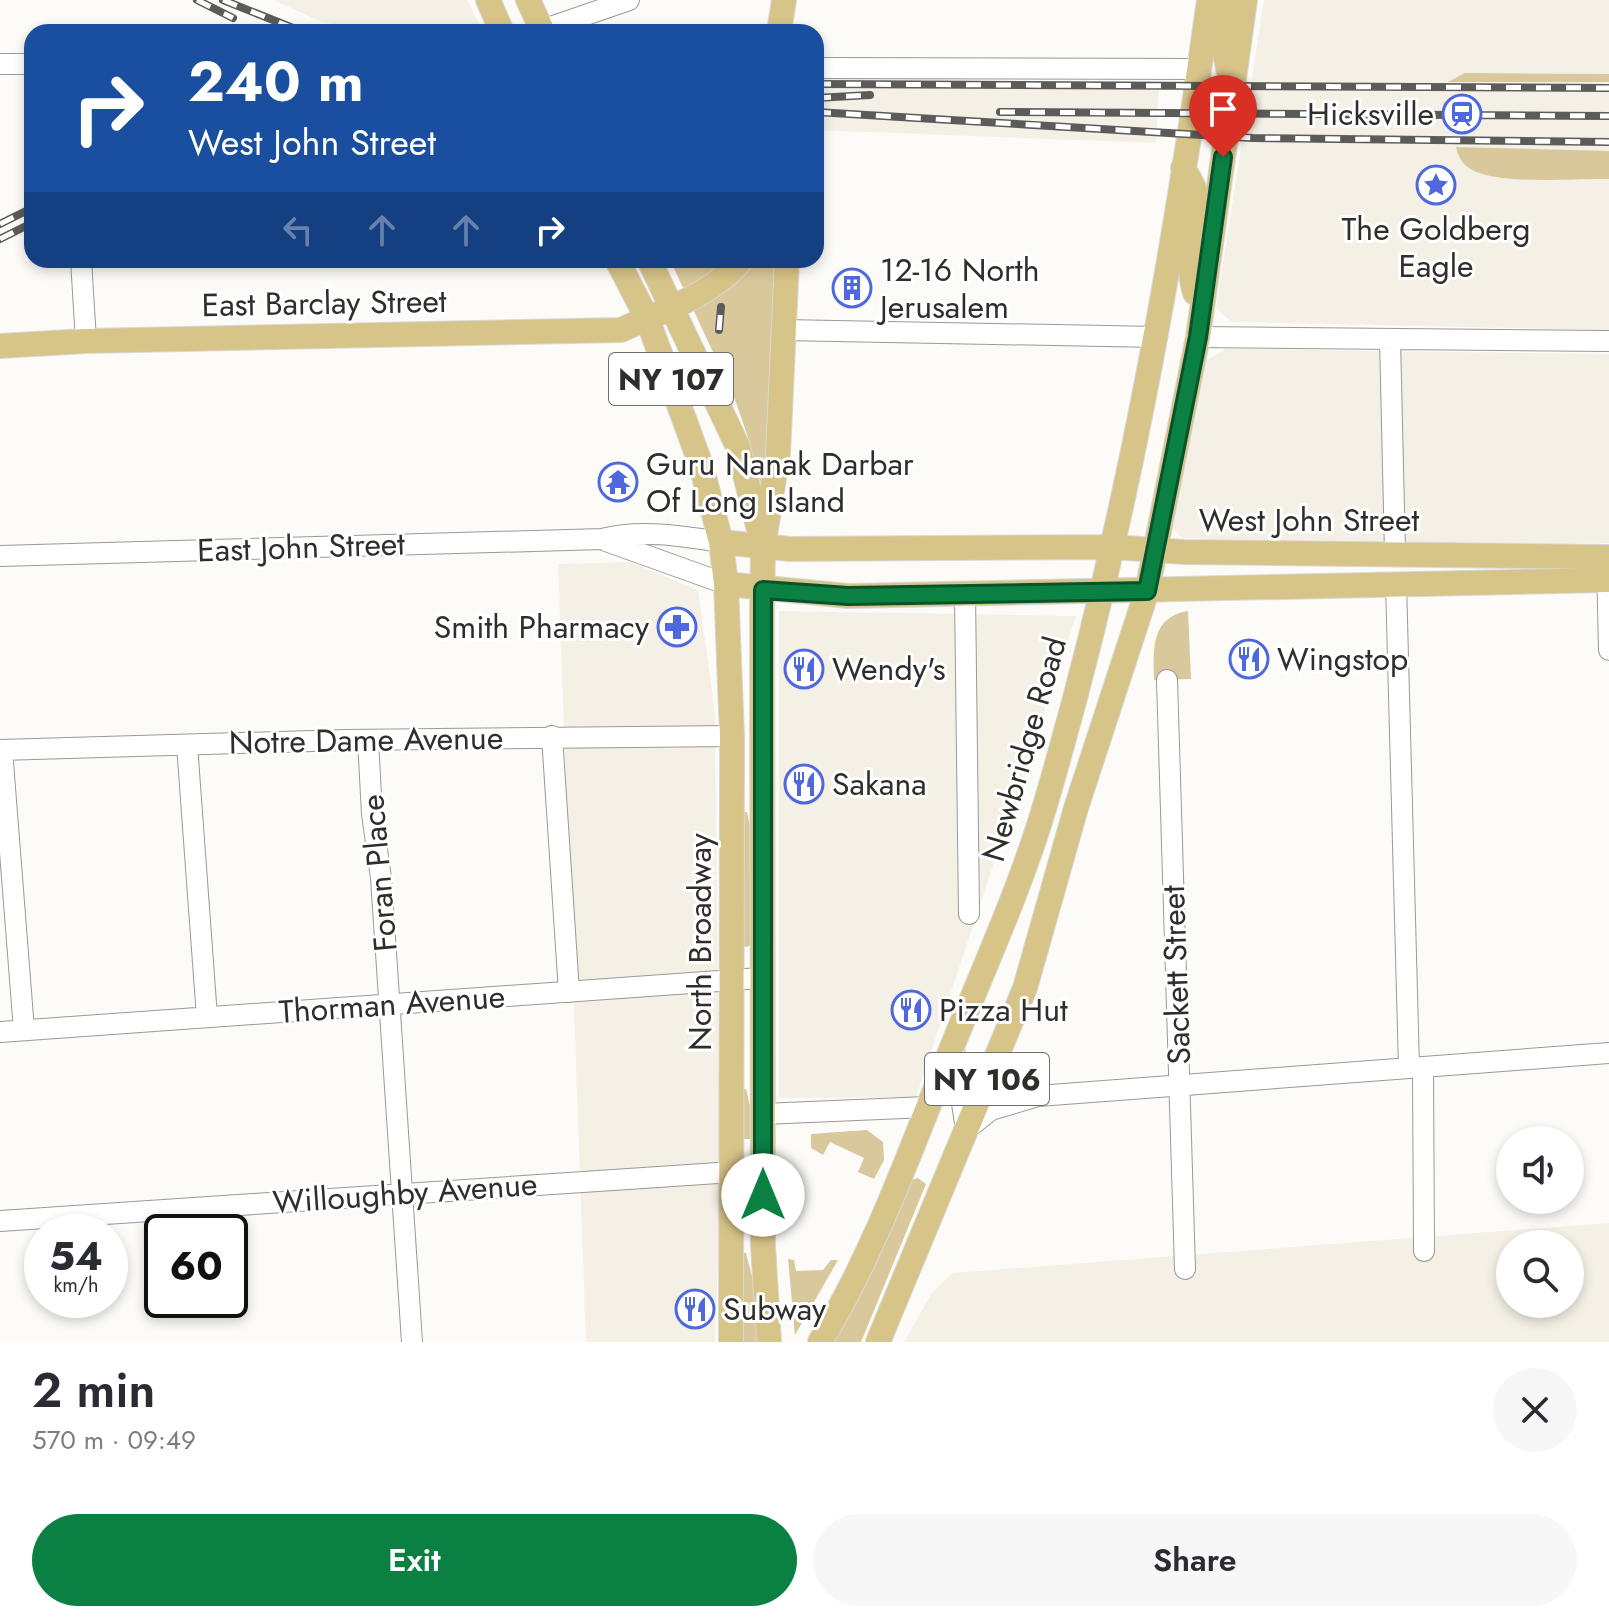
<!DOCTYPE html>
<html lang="en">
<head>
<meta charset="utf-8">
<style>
  body { margin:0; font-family:Jost,sans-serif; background:#f7f7f7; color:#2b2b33; height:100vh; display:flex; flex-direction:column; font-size:30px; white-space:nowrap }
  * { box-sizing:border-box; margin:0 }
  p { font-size:26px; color:#7c7c81 }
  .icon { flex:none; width:44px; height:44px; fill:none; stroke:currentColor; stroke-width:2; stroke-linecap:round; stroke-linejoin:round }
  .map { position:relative; height:1342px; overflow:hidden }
  .details { display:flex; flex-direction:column; background:#fff; flex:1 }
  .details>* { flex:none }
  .hud { position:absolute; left:24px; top:24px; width:800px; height:244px; border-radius:24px; box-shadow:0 4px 12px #0003; background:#1a4fa0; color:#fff; overflow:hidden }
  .buttons { position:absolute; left:1496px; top:1126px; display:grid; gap:16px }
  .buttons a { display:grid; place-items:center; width:88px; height:88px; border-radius:50%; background:#fff; box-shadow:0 4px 12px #0003; font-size:40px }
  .speed { position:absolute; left:24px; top:1214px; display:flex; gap:16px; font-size:40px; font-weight:700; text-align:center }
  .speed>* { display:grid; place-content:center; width:104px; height:104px; border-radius:50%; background:#fff; box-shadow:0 4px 12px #0003; line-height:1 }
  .speed small { font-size:20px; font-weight:400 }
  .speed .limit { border:4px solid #111; border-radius:12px; background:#fff; color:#111 }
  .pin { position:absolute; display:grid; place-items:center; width:68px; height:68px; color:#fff; margin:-82px -34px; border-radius:50% 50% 50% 0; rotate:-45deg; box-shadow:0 0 8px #0007 }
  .pin .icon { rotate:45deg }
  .me { position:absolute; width:88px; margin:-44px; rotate:0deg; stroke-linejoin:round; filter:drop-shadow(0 0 6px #0008) }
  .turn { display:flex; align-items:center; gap:28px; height:168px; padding:0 32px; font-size:36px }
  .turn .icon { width:104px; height:104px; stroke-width:2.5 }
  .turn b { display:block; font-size:56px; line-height:68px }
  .lanes { display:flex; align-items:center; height:76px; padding:0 32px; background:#0003; justify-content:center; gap:40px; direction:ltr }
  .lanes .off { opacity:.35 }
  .round { display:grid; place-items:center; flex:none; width:84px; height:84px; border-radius:42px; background:#f7f7f7 }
  .summary { display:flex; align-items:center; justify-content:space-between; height:136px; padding:0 32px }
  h1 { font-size:48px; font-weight:600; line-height:60px }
  .primary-button { display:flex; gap:16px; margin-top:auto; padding:16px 32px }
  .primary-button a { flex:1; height:92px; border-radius:48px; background:#0b8043; color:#fff; font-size:32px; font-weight:600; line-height:92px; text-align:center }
  .primary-button a+a { background:#f7f7f7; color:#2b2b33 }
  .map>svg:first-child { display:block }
  .built { fill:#f4f0e6; fill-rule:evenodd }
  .green { fill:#d8c89b }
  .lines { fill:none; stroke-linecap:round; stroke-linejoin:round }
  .minor-casing { stroke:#9a9996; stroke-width:22 }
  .major-casing { stroke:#d9d9d9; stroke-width:26 }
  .minor { stroke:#fff; stroke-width:20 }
  .major { stroke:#d7c489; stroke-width:24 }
  .rail-casing { stroke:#5b5b5a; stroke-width:8 }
  .rail { stroke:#fff; stroke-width:5; stroke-dasharray:15; stroke-linecap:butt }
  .route-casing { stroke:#07532c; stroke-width:20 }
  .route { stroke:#0b8043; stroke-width:14 }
  .labels { text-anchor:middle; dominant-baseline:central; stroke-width:6; stroke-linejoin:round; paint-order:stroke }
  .shield { fill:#fff; stroke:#6d6d6c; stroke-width:2 }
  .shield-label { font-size:30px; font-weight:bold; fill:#2e2e2d }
  .poi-label { font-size:32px; fill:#2e2e2d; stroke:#fff; text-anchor:start }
  .street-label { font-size:32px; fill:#2e2e2d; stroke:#fff }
</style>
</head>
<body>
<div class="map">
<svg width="1609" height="1342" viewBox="0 0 1609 1342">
  <rect width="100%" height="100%" fill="#fcfbf8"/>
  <!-- built -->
  <path class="built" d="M274,0H467L483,32H369L319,21Z
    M1264,0H1609V330L1231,322L1216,308Z
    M816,74L1159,88L1156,143L816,130Z
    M1226,349L1609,354V543L1379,544L1182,538L1173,528L1207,360Z
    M630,562L698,590L715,713L720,1196L715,1342H586L558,564Z
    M779,611L1076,616L916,1097L779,1098Z
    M1609,1223V1342H904L932,1293L953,1273ZM1510,1244H1570V1304H1510Z"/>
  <!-- green -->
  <path class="green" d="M1465,73L1609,74V82H1448Z
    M1456,147L1609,151V179C1575,178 1495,186 1469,168C1461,163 1458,155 1456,147Z
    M670,260H781L765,515L747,434L734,397Z
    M1188,611L1191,679L1154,680C1153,649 1151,617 1188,611Z
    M741,812H747L752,837V945L746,947L741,945Z
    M740,1089H746L751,1110V1139H739Z
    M867,1130L883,1142L884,1160L874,1179L858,1172L864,1158L830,1142L823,1155L811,1148V1134Z
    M785,1171L790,1175L792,1217L786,1223Z
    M918,1178L926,1184L861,1342H831L911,1180Z
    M740,1252L746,1253L758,1300L759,1342H740Z
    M788,1259L794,1260L796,1271L823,1270L831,1260H838L795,1335Z"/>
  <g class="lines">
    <defs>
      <path id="minor" d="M542,30L629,0
        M0,64H32
        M816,68L1199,69
        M81,260L86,341
        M783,330L1157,337
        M1198,337L1609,341
        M1390,339L1395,552
        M606,541L726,584
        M0,556L602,539C641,529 682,536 721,542
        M1607,565L1609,650
        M1396,583L1409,1068
        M965,593L969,914
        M1167,680L1185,1269
        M552,736L569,992
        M368,740L372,814L381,878L412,1342
        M187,745L207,1017
        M0,750L346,740L732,736
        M2,750L24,1030
        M0,1032L761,978
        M953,1043L966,1130L991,1110L1038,1096L1609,1053
        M996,1057L1014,1089L1038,1096
        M1423,1067L1424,1251
        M763,1114L927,1107
        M0,1221L763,1170"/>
      <path id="major" d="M488,0L502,32
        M528,0L543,32
        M1224,0L1222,36L1228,69
        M779,32L784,0
        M1183,168C1187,175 1193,183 1195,191C1204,224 1183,260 1195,293
        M617,260L647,318L701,465L721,542L726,584L732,736L731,1342
        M649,260L738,447L762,542
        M0,346L86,341L621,330C660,312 713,295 741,260
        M721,542L790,549L1112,547L1184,552L1609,557
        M726,584L848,596L1609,580
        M769,1342L763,1245L762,610L763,548L778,454L787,260
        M820,1342C875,1251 910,1151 950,1052C983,969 1021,888 1046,802C1123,540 1172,270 1209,0
        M878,1342L1025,988L1076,808L1147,591L1198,337L1245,0"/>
    </defs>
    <!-- minor casing -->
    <use href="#minor" class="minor-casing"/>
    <!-- major casing -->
    <use href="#major" class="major-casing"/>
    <!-- minor -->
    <use href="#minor" class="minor"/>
    <!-- major -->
    <use href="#major" class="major"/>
    <defs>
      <path id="rail" d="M197,0L233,18
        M223,0L303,32
        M816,84L1609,88
        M816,98L870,95
        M816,112L1253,138L1609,142
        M1000,112L1609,116
        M0,224L32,208
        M0,239L32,223
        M719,330L721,307"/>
    </defs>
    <!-- rail casing -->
    <use href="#rail" class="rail-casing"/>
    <!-- rail -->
    <use href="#rail" class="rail"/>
  </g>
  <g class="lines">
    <defs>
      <path id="route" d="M763,1195V590L848,596L1147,591L1198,337L1223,157"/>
    </defs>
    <!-- route casing -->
    <use href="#route" class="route-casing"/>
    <!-- route -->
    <use href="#route" class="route"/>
  </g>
  <!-- icons -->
  <defs>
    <symbol id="station-ring" viewBox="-11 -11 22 22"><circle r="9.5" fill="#fff" stroke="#5068dd" stroke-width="1.5"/><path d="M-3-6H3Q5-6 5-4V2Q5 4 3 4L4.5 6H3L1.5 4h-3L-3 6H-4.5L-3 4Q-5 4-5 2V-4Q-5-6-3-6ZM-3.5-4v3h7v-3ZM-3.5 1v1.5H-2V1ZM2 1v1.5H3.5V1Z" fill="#5068dd"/></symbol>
    <symbol id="sight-ring" viewBox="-11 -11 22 22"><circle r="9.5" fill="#fff" stroke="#5068dd" stroke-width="1.5"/><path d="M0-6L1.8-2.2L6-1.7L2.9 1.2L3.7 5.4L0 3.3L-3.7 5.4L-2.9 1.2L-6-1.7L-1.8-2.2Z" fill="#5068dd"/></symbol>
    <symbol id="building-ring" viewBox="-11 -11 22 22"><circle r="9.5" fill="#fff" stroke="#5068dd" stroke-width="1.5"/><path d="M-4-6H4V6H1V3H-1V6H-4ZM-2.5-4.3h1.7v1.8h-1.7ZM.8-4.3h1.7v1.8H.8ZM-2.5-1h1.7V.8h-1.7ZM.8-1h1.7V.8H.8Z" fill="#5068dd"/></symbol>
    <symbol id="temple-ring" viewBox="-11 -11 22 22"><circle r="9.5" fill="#fff" stroke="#5068dd" stroke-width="1.5"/><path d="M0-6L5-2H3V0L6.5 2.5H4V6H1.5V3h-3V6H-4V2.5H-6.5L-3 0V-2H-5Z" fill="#5068dd"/></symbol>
    <symbol id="pharmacy-ring" viewBox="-11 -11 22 22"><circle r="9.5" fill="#fff" stroke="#5068dd" stroke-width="1.5"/><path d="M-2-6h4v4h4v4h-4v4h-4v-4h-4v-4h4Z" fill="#5068dd"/></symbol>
    <symbol id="restaurant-ring" viewBox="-11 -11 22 22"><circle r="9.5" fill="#fff" stroke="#5068dd" stroke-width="1.5"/><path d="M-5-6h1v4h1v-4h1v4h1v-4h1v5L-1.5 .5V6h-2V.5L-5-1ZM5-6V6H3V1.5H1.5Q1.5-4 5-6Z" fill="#5068dd"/></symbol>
  </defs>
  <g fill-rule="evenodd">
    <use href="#station-ring" x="1440" y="92" width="44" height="44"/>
    <use href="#sight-ring" x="1414" y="163" width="44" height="44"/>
    <use href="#building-ring" x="830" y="266" width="44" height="44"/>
    <use href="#temple-ring" x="596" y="460" width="44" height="44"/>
    <use href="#pharmacy-ring" x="655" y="605" width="44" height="44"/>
    <use href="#restaurant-ring" x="1227" y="637" width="44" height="44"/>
    <use href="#restaurant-ring" x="782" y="647" width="44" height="44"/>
    <use href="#restaurant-ring" x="782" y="762" width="44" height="44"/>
    <use href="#restaurant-ring" x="889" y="988" width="44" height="44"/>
    <use href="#restaurant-ring" x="673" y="1287" width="44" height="44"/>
  </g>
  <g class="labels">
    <!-- shield labels -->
    <g class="shield">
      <rect x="609" y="353" width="124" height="52" rx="6"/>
      <rect x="925" y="1053" width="124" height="52" rx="6"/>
    </g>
    <g class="shield-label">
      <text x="671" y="379">NY 107</text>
      <text x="987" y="1079">NY 106</text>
    </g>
    <!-- poi labels -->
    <g class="poi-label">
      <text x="1434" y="114" text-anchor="end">Hicksville</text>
      <text x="1436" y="229" text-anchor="middle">The Goldberg<tspan x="1436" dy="37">Eagle</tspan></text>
      <text x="880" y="270">12-16 North<tspan x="880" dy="37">Jerusalem</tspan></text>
      <text x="646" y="464">Guru Nanak Darbar<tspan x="646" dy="37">Of Long Island</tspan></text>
      <text x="649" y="627" text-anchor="end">Smith Pharmacy</text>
      <text x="1277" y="659">Wingstop</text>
      <text x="832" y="669">Wendy's</text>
      <text x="832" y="784">Sakana</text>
      <text x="939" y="1010">Pizza Hut</text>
      <text x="723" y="1309">Subway</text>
    </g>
    <!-- street labels -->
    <g class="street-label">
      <text transform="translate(324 303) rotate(-1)">East Barclay Street</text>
      <text x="1309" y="520">West John Street</text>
      <text transform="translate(301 547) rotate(-2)">East John Street</text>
      <text transform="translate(366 740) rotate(-1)">Notre Dame Avenue</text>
      <text transform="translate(1024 749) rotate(-74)">Newbridge Road</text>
      <text transform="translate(379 873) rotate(-95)">Foran Place</text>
      <text transform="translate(700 942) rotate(-90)">North Broadway</text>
      <text transform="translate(1176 975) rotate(-92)">Sackett Street</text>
      <text transform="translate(392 1004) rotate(-4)">Thorman Avenue</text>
      <text transform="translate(405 1193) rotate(-4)">Willoughby Avenue</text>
    </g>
  </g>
</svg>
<div class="buttons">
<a><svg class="icon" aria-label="sound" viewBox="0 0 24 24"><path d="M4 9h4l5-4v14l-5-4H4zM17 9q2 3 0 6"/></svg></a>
<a><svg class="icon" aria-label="search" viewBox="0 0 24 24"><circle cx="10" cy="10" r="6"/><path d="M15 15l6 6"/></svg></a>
</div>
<div class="speed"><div>54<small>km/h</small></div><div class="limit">60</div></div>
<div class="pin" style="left:1223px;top:157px;background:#d93025"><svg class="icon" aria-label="arrive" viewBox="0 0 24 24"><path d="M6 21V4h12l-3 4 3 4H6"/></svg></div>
<svg class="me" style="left:763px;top:1195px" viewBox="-20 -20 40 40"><circle r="19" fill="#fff"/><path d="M0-13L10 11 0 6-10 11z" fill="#0b8043"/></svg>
<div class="hud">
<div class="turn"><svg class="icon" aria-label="right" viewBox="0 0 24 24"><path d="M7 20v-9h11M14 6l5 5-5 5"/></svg><div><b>240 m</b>West John Street</div></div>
<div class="lanes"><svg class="icon off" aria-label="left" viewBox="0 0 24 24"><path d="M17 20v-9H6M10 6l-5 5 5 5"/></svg><svg class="icon off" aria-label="ahead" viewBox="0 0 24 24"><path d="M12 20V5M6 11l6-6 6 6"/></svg><svg class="icon off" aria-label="ahead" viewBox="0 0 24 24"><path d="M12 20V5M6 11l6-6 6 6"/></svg><svg class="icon" aria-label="right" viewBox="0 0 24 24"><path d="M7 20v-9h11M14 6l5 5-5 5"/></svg></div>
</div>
</div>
<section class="details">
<div class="summary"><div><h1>2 min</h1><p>570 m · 09:49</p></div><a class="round"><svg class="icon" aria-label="close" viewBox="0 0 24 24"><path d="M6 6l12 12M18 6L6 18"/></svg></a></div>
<div class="primary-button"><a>Exit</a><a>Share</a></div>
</section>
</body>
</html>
